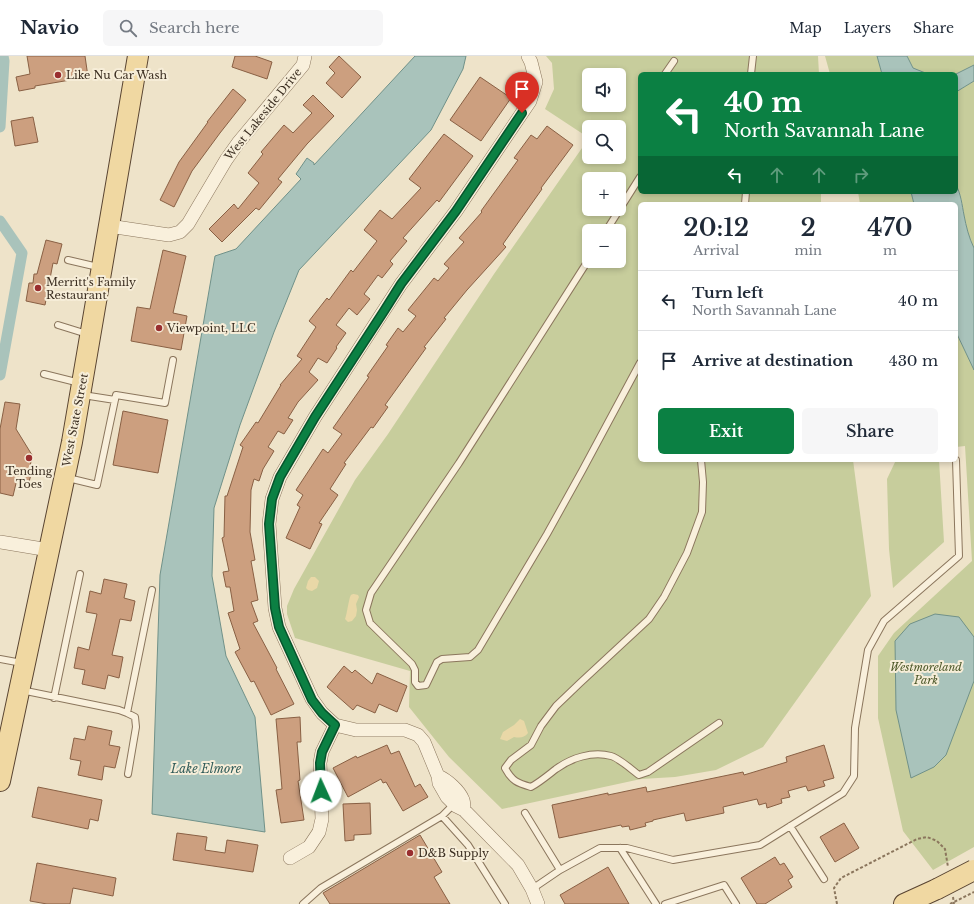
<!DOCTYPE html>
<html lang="en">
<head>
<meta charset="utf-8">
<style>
  body { margin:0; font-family:"Libre Baskerville",serif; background:#f6f6f7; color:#1f2937; height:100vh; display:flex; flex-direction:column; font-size:15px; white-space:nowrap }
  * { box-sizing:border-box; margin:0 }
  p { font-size:13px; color:#747a83 }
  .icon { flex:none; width:22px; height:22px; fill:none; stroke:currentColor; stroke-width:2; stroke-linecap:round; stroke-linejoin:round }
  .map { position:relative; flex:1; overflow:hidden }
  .side { position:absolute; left:638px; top:146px; width:320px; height:260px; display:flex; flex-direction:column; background:#fff; border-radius:6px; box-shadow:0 2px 6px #0003 }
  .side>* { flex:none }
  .top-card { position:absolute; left:638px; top:16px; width:320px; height:122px; border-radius:6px; box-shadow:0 2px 6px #0003; background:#0b8043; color:#fff; overflow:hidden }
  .tools { position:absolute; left:582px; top:12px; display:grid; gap:8px }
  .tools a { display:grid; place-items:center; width:44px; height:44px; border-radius:6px; background:#fff; box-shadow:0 2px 6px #0003; font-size:20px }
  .pin { position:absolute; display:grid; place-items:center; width:34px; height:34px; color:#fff; margin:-41px -17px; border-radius:50% 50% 50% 0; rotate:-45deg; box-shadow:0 0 4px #0007 }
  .pin .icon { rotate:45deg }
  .me { position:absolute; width:44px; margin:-22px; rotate:358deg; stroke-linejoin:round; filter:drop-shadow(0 0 3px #0008) }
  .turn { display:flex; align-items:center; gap:14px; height:84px; padding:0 20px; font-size:18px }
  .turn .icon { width:52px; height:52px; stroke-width:2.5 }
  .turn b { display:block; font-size:28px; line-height:34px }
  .lanes { display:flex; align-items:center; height:38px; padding:0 20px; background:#0003; justify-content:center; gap:20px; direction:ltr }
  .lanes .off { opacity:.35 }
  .eta { display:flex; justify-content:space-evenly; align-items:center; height:68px; text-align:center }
  .eta b { font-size:24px; font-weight:600; line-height:28px }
  .cta { display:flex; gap:8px; margin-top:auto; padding:8px 20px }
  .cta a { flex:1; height:46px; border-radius:6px; background:#0b8043; color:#fff; font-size:16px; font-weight:600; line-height:46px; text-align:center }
  .cta a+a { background:#f6f6f7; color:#1f2937 }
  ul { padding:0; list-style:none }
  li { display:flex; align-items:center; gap:12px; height:60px; padding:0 20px; border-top:1px solid #e0e1e3 }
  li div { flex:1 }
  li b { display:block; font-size:15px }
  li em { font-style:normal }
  header { display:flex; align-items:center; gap:24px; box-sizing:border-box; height:56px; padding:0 20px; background:#fff; border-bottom:1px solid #e0e1e3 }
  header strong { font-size:19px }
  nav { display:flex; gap:22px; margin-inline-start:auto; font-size:14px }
  .search { width:280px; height:36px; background:#f6f6f7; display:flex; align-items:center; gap:10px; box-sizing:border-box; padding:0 14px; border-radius:6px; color:#747a83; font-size:15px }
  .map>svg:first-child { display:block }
  .green { fill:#c7cd9c; fill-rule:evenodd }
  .sand { fill:#e9d8a7 }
  .water { fill:#a9c3bb; stroke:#709189 }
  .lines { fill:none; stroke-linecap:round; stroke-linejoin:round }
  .canal { stroke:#a9c3bb; stroke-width:11 }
  .building { fill:#cc9f7f; stroke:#896044 }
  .service-casing { stroke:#8b765d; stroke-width:8 }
  .minor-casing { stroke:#8b765d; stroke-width:14 }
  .primary-casing { stroke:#594431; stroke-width:22 }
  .path { stroke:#8b765d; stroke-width:2; stroke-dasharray:3 2; stroke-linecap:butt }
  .service { stroke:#f9f0dc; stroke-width:6 }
  .minor { stroke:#f9f0dc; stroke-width:13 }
  .primary { stroke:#f0d8a2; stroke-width:20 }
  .primary-bridge-casing { stroke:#594431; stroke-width:22; stroke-linecap:butt }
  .path-bridge { stroke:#8b765d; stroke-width:2; stroke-dasharray:3 2; stroke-linecap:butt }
  .primary-bridge { stroke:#f0d8a2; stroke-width:20 }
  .route-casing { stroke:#07532c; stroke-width:10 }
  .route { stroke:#0b8043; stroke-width:7 }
  .poi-dot { fill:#992e2f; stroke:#f6edd8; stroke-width:1.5 }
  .labels { text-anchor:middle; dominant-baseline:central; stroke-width:4; stroke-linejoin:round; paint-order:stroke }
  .poi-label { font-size:11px; fill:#3b2e21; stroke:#f6edd8; text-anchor:start }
  .street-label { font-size:11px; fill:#3b2e21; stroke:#f6edd8 }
  .park-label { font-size:11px; font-style:italic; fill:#4b5728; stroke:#f6edd8 }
  .water-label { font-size:12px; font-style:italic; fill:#305b58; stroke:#f6edd8 }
</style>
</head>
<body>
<header>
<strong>Navio</strong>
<div class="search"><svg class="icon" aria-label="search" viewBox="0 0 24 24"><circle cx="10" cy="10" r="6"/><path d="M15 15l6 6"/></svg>Search here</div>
<nav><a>Map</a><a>Layers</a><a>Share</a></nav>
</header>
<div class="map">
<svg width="974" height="848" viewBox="0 0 974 848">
  <rect width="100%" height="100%" fill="#eee3c9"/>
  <!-- green -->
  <path class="green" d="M546,0H818L819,18H640V136H821V148H640V404H853L871,540L763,691L716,714L675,721L641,723L502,753L449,701L409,651L410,615L295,582L287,558V550L294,533L355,424L388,378L494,218L589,82V101H619V71H589V82L545,53L554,33L552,7ZM589,19H619V49H589ZM589,123H619V153H589ZM589,175H619V205H589Z
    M825,0H877L882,18H830Z
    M907,0H974V9L956,18H928L913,12Z
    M974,25V192C969,182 966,170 964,159C962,149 961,138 956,129V36Z
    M858,136H911L914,148H860Z
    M956,276L974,314V791L933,814L903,775L878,662V600L894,577L972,505L965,390L956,391Z
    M896,404H939L944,486L893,532L889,493L887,423Z"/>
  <!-- sand -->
  <path class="sand" d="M311,521H315L319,525L317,532L312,535L308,534L306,532L308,525Z
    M354,538L358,539L359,541L356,548L357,554L356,560L352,565L348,566L345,563C347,558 349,541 351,539C352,538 353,538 354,538Z
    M520,663L524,665L528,677C524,682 520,682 514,681L507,685L500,683L503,676L514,669Z"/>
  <!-- water -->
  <path class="water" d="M415,0H466L463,13L431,74L299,214L274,276L240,369L214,452L212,520L226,600L255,661L265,776L152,758L160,519L215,200L236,193L301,123L296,118L307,102L314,107V109Z
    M877,0H907L913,12L928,18H882Z
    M974,9V25L956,36V18Z
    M956,129C961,138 962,149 964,159C966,170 969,182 974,192V314L956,276V148H914L911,136H956Z
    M935,558L959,561L974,581V625L946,699L934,711L911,722L896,654L895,585L910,568Z"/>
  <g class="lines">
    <!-- canal -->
    <path class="canal" d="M0,71L4,5L3,0
      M0,165L22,197L0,319"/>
  </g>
  <!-- building -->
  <path class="building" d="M27,0H85L88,21L35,30V32L19,35L16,21L30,18Z
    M235,0H255L272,6L267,23L232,11Z
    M339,0L361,21L342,42L326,27L335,17L329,11Z
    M480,21L511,42L481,85L450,64Z
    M233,33L246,44L220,77L192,115L174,151L160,144L179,106L208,66H207Z
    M313,39L334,60L307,88L278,123L282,126L259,154L256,152L222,186L209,173L234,148L238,153L259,127L248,117L263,98L261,96L284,69L293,77L312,57L303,49Z
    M33,61L38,86L15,90L11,65Z
    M547,70L573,89L541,132L542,133L503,188L506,191L467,234L444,262L446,263L424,291L426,292L385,349L388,351L373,372L371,371L344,407L346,408L330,433L338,439L319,467L322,468L310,493L286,482L300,451L297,449L303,439L296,434L323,393L328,397L342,378L333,372L369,321L367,320L388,290L386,289L398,272L403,276L416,260L408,254L434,222L438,225L449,212L444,208L464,186L459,182L482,156L481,155L518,104L514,102L531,79L537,83Z
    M444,78L473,100L439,146L437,144L403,182L407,185L390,205L393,208L382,222L378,219L364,238L370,243L357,259L349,252L336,269L346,277L336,291L337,292L327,307L318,302L309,316L318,324L298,346L288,362L293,364L284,378L278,375L268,391L274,395L263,413L259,425L254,423L251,434L250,476L255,504L251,505L258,544L251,546L258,565L253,567L277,612L276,613L294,648L271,659L254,625L251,626L235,596L240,593L228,557L234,555L230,531H226L223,516L229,515L222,482L224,481L225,440H227L243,391L240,389L256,366L258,367L281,329H280L302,303L297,300L316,271L309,265L327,242L329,244L351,214L353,216L377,185L364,174L380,154L392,163L421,132L409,123Z
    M46,184L62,188L57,208L53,207L45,249L26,245L29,227H33L34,218H37Z
    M163,194L186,200L173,257L187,260L181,294L131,285L137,251L150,253Z
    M5,346L20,348L16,373L32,399L30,411H33L29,426L17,423L13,440L0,437V373Z
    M123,355L168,364L158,417L113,409Z
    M104,523L127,528L124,542L135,545L131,565L120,563L117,577L112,599L123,601L119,622L108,619L105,633L82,628L85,614L74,612L78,591L89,594L97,558L86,556L90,535L101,538Z
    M344,610L352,617L355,614L372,628L377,617L407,630L397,656L379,648L375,657L357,649L353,654L327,631Z
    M300,661L301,686H297L300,724L298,725L304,764L281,767L276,734L282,733L276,663Z
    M88,670L112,675L109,689L120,691L115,712L104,710L102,724L78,719L81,705L70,703L74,682L85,684Z
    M387,689L391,698L399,695L415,731L420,728L428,741L403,755L386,726L383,727L381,723L348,741L333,712L356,700L357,702Z
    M824,689L834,722L823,725L825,730L808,735L806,730L788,735L790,741L781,743L782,747L767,752L766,747L759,749L757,743L723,751L724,757L686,765L684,757L653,764V765L645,767L646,770L630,774L629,770L622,771L621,769L559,782L552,749L608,737V739L646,731L647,736L743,716L744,719L787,706L786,701Z
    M38,731L102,744L98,765L90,763L88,773L32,761Z
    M370,747L371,778L354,779V784L345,785L343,748Z
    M844,767L859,792L835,806L820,781Z
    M177,777L207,781L205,794L225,797L227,784L258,789L253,816L173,804Z
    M420,779L442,816L434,821L450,848H330L323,837Z
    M775,801L780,809L784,807L793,821L788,824L792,831L765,848H757L741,822Z
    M37,807L116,822L113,840L73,832L70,848H47L30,845Z
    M608,811L629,848H565L560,839Z"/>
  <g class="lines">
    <defs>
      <path id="service" d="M665,18L674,5
        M751,18L753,0
        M745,148L746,136
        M606,175L640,121
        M589,203L459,407L371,537L366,554L370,567L412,608L415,614V626L418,630L426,629L437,606L442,603L470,601L478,594L547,478L582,415L640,307
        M68,204L98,211
        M58,269L87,278
        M44,318L80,327
        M83,339L115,344
        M701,404L703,426L702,456L687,497L664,541L649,563L580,627L556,650L541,670L531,689L511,704L505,712C512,725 517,727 531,731C540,726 547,720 556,713C571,702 592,695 611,700C619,702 632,714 639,719L648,716L719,667
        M68,422L97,429L116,339L165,347L173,304
        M0,603L22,607
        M21,634L119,654L127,657L135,661L136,671L128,718
        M54,642L80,518
        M127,657L152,534
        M525,757L560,814
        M442,760L468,789L505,848
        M790,770L824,823
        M620,792L656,848
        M532,833L560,814L600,792H627L673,804L760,789L843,737L854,720L855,672L868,594L884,565L959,500L956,404
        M303,848L321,832L442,760L454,748
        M665,848L724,829L736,848"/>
      <path id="minor" d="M528,0L531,6L536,26L530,45L456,155L401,228L315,361L280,421L272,443L269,468L275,552L279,571L312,643L322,657L335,669L356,674H405L418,679L424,686L438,720L439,727L447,741L456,750L464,754L518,809L532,833L538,848
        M109,170L169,179L180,176L188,168L226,104L238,87L303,9L305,0
        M0,486L49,494
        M438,720C447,724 459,734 463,744C464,747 464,751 464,754
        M290,802L309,791L319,776L322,763L320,707L322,696L335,669"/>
      <path id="primary" d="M0,725L72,386L138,0
        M904,848L937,833"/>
    </defs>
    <!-- service casing -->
    <use href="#service" class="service-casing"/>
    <!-- minor casing -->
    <use href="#minor" class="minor-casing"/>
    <!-- primary casing -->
    <use href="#primary" class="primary-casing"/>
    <!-- path -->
    <path class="path" d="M953,841L954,848
      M837,848L834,832L841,822L917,783L927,781L937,785L945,793L948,811"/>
    <!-- service -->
    <use href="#service" class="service"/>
    <!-- minor -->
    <use href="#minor" class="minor"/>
    <!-- primary -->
    <use href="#primary" class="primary"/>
    <defs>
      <path id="primary-bridge" d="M937,833L974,814"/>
    </defs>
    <!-- primary-bridge casing -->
    <use href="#primary-bridge" class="primary-bridge-casing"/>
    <!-- path-bridge -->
    <path class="path-bridge" d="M950,848L974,836"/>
    <!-- primary-bridge -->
    <use href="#primary-bridge" class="primary-bridge"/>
  </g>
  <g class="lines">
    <defs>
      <path id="route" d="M321,735L320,707L322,696L335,669L322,657L312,644L279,571L275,552L269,468L272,443L280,421L315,361L384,255L401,228L456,155L522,57"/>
    </defs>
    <!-- route casing -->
    <use href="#route" class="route-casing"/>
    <!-- route -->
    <use href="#route" class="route"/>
  </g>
  <!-- markers -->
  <g class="poi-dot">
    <circle cx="58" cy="19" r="4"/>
    <circle cx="38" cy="232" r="4"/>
    <circle cx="159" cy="272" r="4"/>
    <circle cx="29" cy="402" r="4"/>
    <circle cx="410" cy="797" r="4"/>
  </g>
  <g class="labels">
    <!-- poi labels -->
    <g class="poi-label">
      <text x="66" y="19">Like Nu Car Wash</text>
      <text x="46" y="226">Merritt's Family<tspan x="46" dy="13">Restaurant</tspan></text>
      <text x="167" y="272">Viewpoint, LLC</text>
      <text x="29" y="415" text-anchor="middle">Tending<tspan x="29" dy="13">Toes</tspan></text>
      <text x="418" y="797">D&amp;B Supply</text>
    </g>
    <!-- street labels -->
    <g class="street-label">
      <text transform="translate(263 58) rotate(-51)">West Lakeside Drive</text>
      <text transform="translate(75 364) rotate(-79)">West State Street</text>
    </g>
    <!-- park labels -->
    <g class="park-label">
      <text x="926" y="611">Westmoreland<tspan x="926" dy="13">Park</tspan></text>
    </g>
    <!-- water labels -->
    <g class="water-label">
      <text x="206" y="712">Lake Elmore</text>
    </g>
  </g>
</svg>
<div class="tools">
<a><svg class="icon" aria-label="sound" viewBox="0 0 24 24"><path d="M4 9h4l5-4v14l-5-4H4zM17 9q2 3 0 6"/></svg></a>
<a><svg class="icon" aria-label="search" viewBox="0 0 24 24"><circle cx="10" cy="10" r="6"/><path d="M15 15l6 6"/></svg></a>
<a>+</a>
<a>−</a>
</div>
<div class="pin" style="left:522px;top:57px;background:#d93025"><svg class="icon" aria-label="arrive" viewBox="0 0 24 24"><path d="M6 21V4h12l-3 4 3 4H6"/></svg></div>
<svg class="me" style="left:321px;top:735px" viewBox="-20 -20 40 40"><circle r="19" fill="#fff"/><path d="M0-13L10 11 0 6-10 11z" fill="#0b8043"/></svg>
<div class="top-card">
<div class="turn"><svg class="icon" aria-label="left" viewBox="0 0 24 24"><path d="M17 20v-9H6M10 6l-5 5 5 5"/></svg><div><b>40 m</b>North Savannah Lane</div></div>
<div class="lanes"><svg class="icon" aria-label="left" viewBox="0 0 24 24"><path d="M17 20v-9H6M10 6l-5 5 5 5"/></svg><svg class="icon off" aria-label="ahead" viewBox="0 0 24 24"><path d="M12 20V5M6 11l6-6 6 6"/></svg><svg class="icon off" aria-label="ahead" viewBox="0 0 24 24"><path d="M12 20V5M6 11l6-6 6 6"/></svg><svg class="icon off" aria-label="right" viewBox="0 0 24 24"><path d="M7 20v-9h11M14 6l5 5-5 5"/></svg></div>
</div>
<section class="side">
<div class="eta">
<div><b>20:12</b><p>Arrival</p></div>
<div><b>2</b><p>min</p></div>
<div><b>470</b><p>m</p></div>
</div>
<ul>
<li><svg class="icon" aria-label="left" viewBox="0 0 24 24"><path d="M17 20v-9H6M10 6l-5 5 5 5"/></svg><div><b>Turn left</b><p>North Savannah Lane</p></div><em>40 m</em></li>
<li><svg class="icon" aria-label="arrive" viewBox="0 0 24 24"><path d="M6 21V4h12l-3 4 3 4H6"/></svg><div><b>Arrive at destination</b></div><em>430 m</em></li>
</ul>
<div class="cta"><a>Exit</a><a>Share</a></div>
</section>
</div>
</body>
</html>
